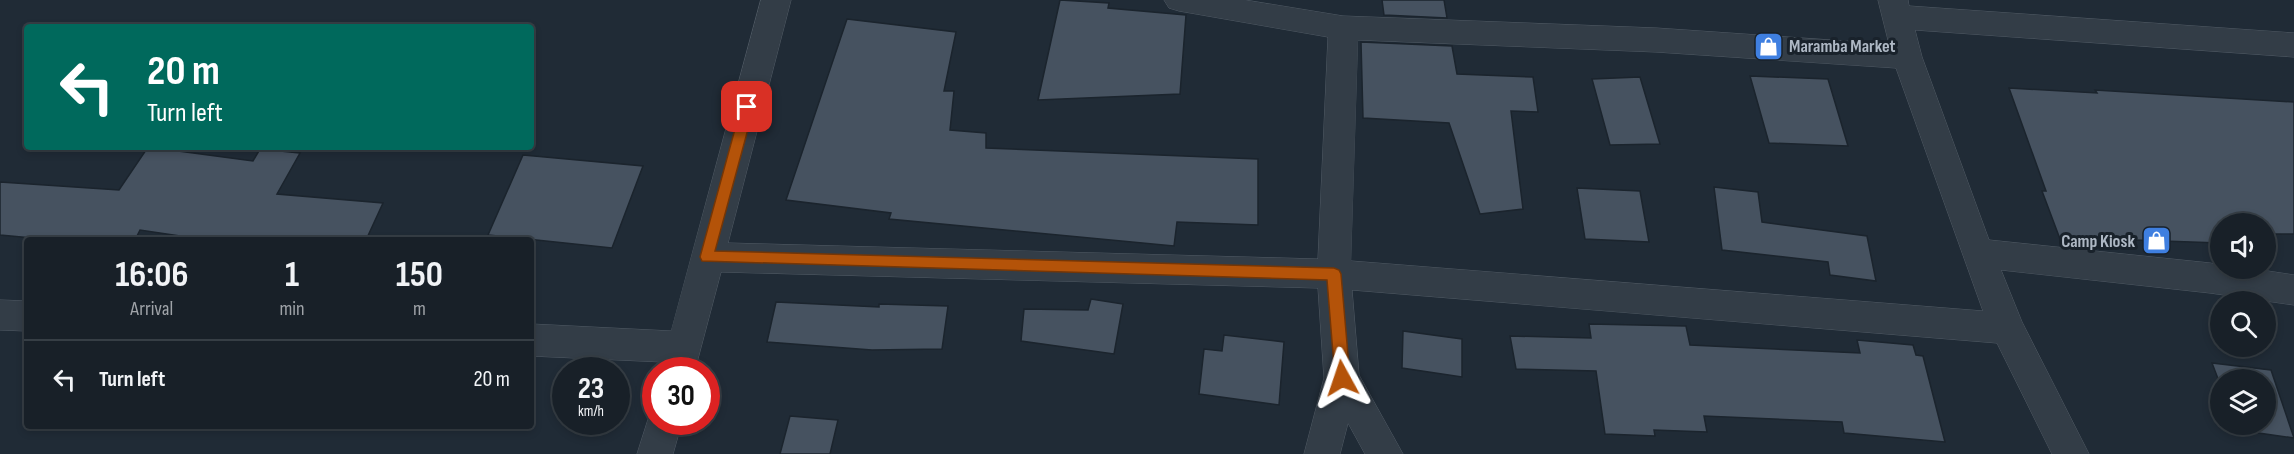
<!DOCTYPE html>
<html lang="en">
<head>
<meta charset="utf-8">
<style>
  body { margin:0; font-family:"Sofia Sans Condensed",sans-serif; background:#212830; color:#f1f3f6; height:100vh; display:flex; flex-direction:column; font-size:22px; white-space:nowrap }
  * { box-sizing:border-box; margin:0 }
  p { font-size:20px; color:#9fa3a8 }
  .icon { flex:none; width:33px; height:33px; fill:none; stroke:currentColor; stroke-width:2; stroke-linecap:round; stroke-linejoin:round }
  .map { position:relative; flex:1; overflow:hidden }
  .drawer { position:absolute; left:24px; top:237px; width:510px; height:192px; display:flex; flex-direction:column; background:#182028; border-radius:6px; box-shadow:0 3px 9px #0003,0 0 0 2px #363e45 }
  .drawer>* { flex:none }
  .top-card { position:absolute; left:24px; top:24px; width:510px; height:126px; border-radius:6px; box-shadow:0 3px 9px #0003,0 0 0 2px #363e45; background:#00695c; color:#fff; overflow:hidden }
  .controls { position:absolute; left:2210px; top:213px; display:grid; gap:12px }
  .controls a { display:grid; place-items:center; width:66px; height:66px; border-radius:50%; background:#182028; box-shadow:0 3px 9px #0003,0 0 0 2px #363e45; font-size:30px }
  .speed { position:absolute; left:552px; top:357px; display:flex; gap:12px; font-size:30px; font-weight:700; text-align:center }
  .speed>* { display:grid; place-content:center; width:78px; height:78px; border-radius:50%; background:#182028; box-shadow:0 3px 9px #0003,0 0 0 2px #363e45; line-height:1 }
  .speed small { font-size:15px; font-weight:400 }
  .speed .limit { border:9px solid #d22; background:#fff; color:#111 }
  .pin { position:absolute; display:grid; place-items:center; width:51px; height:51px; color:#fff; margin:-26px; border-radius:12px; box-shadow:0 3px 9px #0006 }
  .me { position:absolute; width:66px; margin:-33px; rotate:355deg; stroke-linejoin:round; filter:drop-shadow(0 0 4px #0008) }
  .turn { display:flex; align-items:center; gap:21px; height:126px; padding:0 24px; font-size:27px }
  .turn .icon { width:78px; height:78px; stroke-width:2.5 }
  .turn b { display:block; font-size:42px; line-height:51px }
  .eta { display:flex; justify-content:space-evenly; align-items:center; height:102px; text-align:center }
  .eta b { font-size:36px; font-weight:700; line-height:42px }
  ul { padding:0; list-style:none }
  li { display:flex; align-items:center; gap:18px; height:78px; padding:0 24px; border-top:2px solid #363e45 }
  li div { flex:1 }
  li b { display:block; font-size:22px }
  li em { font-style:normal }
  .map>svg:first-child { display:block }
  .building { fill:#465260; stroke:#1b242d; stroke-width:1.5 }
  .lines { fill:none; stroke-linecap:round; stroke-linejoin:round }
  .street-casing { stroke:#515b65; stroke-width:1 }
  .street { fill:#333d47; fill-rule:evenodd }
  .route { fill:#b45309; stroke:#753606; stroke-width:1.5 }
  .labels { text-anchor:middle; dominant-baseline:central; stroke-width:6; stroke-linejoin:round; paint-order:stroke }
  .poi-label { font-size:18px; font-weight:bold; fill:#aeb8c4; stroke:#19222b; text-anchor:start }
</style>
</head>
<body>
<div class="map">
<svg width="2294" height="454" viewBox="0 0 2294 454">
  <rect width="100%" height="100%" fill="#202b36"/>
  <!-- building -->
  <path class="building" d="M1060,0L1109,3L1108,8L1186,15L1180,94L1038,100Z
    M1382,0H1444L1447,18L1384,15Z
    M847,19L956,32L944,91H954L950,130L986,133V148L1258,159V225L1177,222L1174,246L889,219L891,213L786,200Z
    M1361,42L1452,46L1457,74L1533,77L1538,112L1511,111L1523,209L1480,214L1449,123L1363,118Z
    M1750,76L1828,79L1848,146L1769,143Z
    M1640,77L1660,144L1610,145L1592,79Z
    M2009,88L2097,93L2095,90L2294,102V234H2265V224H2220V243L2135,240L2136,243L2060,239L2042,191H2046Z
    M148,147L253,161L260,149L300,153L277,194L383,203L366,240H207L140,230L135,240H54L0,235V182L119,190Z
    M523,155L643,166L612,248L488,235Z
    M1714,187L1758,192L1762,222L1867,236L1876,281L1830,275L1828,262L1722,250Z
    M1577,188L1640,191L1649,242L1585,239Z
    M1091,299L1123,304L1114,354L1021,341L1024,309L1088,310Z
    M776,302L879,307V304L948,306L942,349L872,350L767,342Z
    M1589,324L1686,326L1690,345L1860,353L1857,340L1913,345L1916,355L1923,356L1945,442L1844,433L1842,422L1704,416L1707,432L1654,430L1655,436L1605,434L1596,371L1516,369L1510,336L1591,338Z
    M1403,331L1462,339V377L1402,368Z
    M1224,335L1284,342L1279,405L1199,394L1204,349L1222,351Z
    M2212,363L2271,370L2294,438L2231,429L2229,424H2265V380H2220V392L2217,384H2220Z
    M790,416L838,420L830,454H780Z"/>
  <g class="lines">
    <defs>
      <path id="street" d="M761,0H791L728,243L1318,259L1328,37L1179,11L1169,8L1164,0H1245L1343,16L1656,28L1889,44L1878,0H1908L1909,6L2294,33V57L1915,30L1922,57L1989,240L2210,263L2220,265V268H2248L2294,275V305L2210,293L2001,270L2022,322L2089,454H2052L1997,343L1352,290L1359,375L1403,454H1365L1348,423L1340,454H1304L1324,378L1318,288L721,272L695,370H661L663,362L531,356V324L671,331ZM1358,40L1656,52L1896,68L1983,311L1351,261Z
        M0,300L27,301V331L0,330Z
        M656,408V422H682L673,454H637L651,410Z"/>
    </defs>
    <!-- street casing -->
    <use href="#street" class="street-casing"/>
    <!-- street -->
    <use href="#street" class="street"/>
  </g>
  <!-- route -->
  <path class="route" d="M747,102L754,107L715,251L1334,268L1339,270L1341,274L1350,378L1348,383L1342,385L1337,383L1335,378L1327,280L702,261L700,257L741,107Z"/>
  <!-- icons -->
  <defs>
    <symbol id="shop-square" viewBox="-11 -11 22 22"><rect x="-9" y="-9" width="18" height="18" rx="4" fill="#3f7fe0" stroke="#19222b"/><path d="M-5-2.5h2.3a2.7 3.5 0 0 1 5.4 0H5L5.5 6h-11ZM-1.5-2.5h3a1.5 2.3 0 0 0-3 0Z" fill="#fff"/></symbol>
  </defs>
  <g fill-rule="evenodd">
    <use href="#shop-square" x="1752" y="30" width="33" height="33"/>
    <use href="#shop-square" x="2140" y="224" width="33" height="33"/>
  </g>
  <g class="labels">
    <!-- poi labels -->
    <g class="poi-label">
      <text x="1789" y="46">Maramba Market</text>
      <text x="2135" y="241" text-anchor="end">Camp Kiosk</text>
    </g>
  </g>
</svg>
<div class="controls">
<a><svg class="icon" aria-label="sound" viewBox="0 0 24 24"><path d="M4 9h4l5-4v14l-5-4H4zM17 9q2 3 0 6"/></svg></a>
<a><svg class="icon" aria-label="search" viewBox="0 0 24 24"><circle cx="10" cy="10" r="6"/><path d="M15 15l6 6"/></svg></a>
<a><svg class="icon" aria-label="layers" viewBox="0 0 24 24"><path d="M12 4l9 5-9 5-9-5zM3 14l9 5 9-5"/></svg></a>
</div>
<div class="speed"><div>23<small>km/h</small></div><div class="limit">30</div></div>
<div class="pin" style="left:747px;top:107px;background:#d93025"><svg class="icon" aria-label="arrive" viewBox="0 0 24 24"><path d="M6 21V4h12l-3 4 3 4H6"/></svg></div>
<svg class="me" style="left:1342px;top:378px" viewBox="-20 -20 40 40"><path d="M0-17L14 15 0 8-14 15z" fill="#b45309" stroke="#fff" stroke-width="4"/></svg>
<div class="top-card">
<div class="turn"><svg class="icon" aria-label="left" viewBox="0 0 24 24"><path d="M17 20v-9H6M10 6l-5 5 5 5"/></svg><div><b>20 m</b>Turn left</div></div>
</div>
<section class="drawer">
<div class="eta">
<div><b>16:06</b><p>Arrival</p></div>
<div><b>1</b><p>min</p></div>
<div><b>150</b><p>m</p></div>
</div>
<ul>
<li><svg class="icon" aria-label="left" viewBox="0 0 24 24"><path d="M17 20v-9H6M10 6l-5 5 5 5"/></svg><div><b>Turn left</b></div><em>20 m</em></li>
</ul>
</section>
</div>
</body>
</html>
